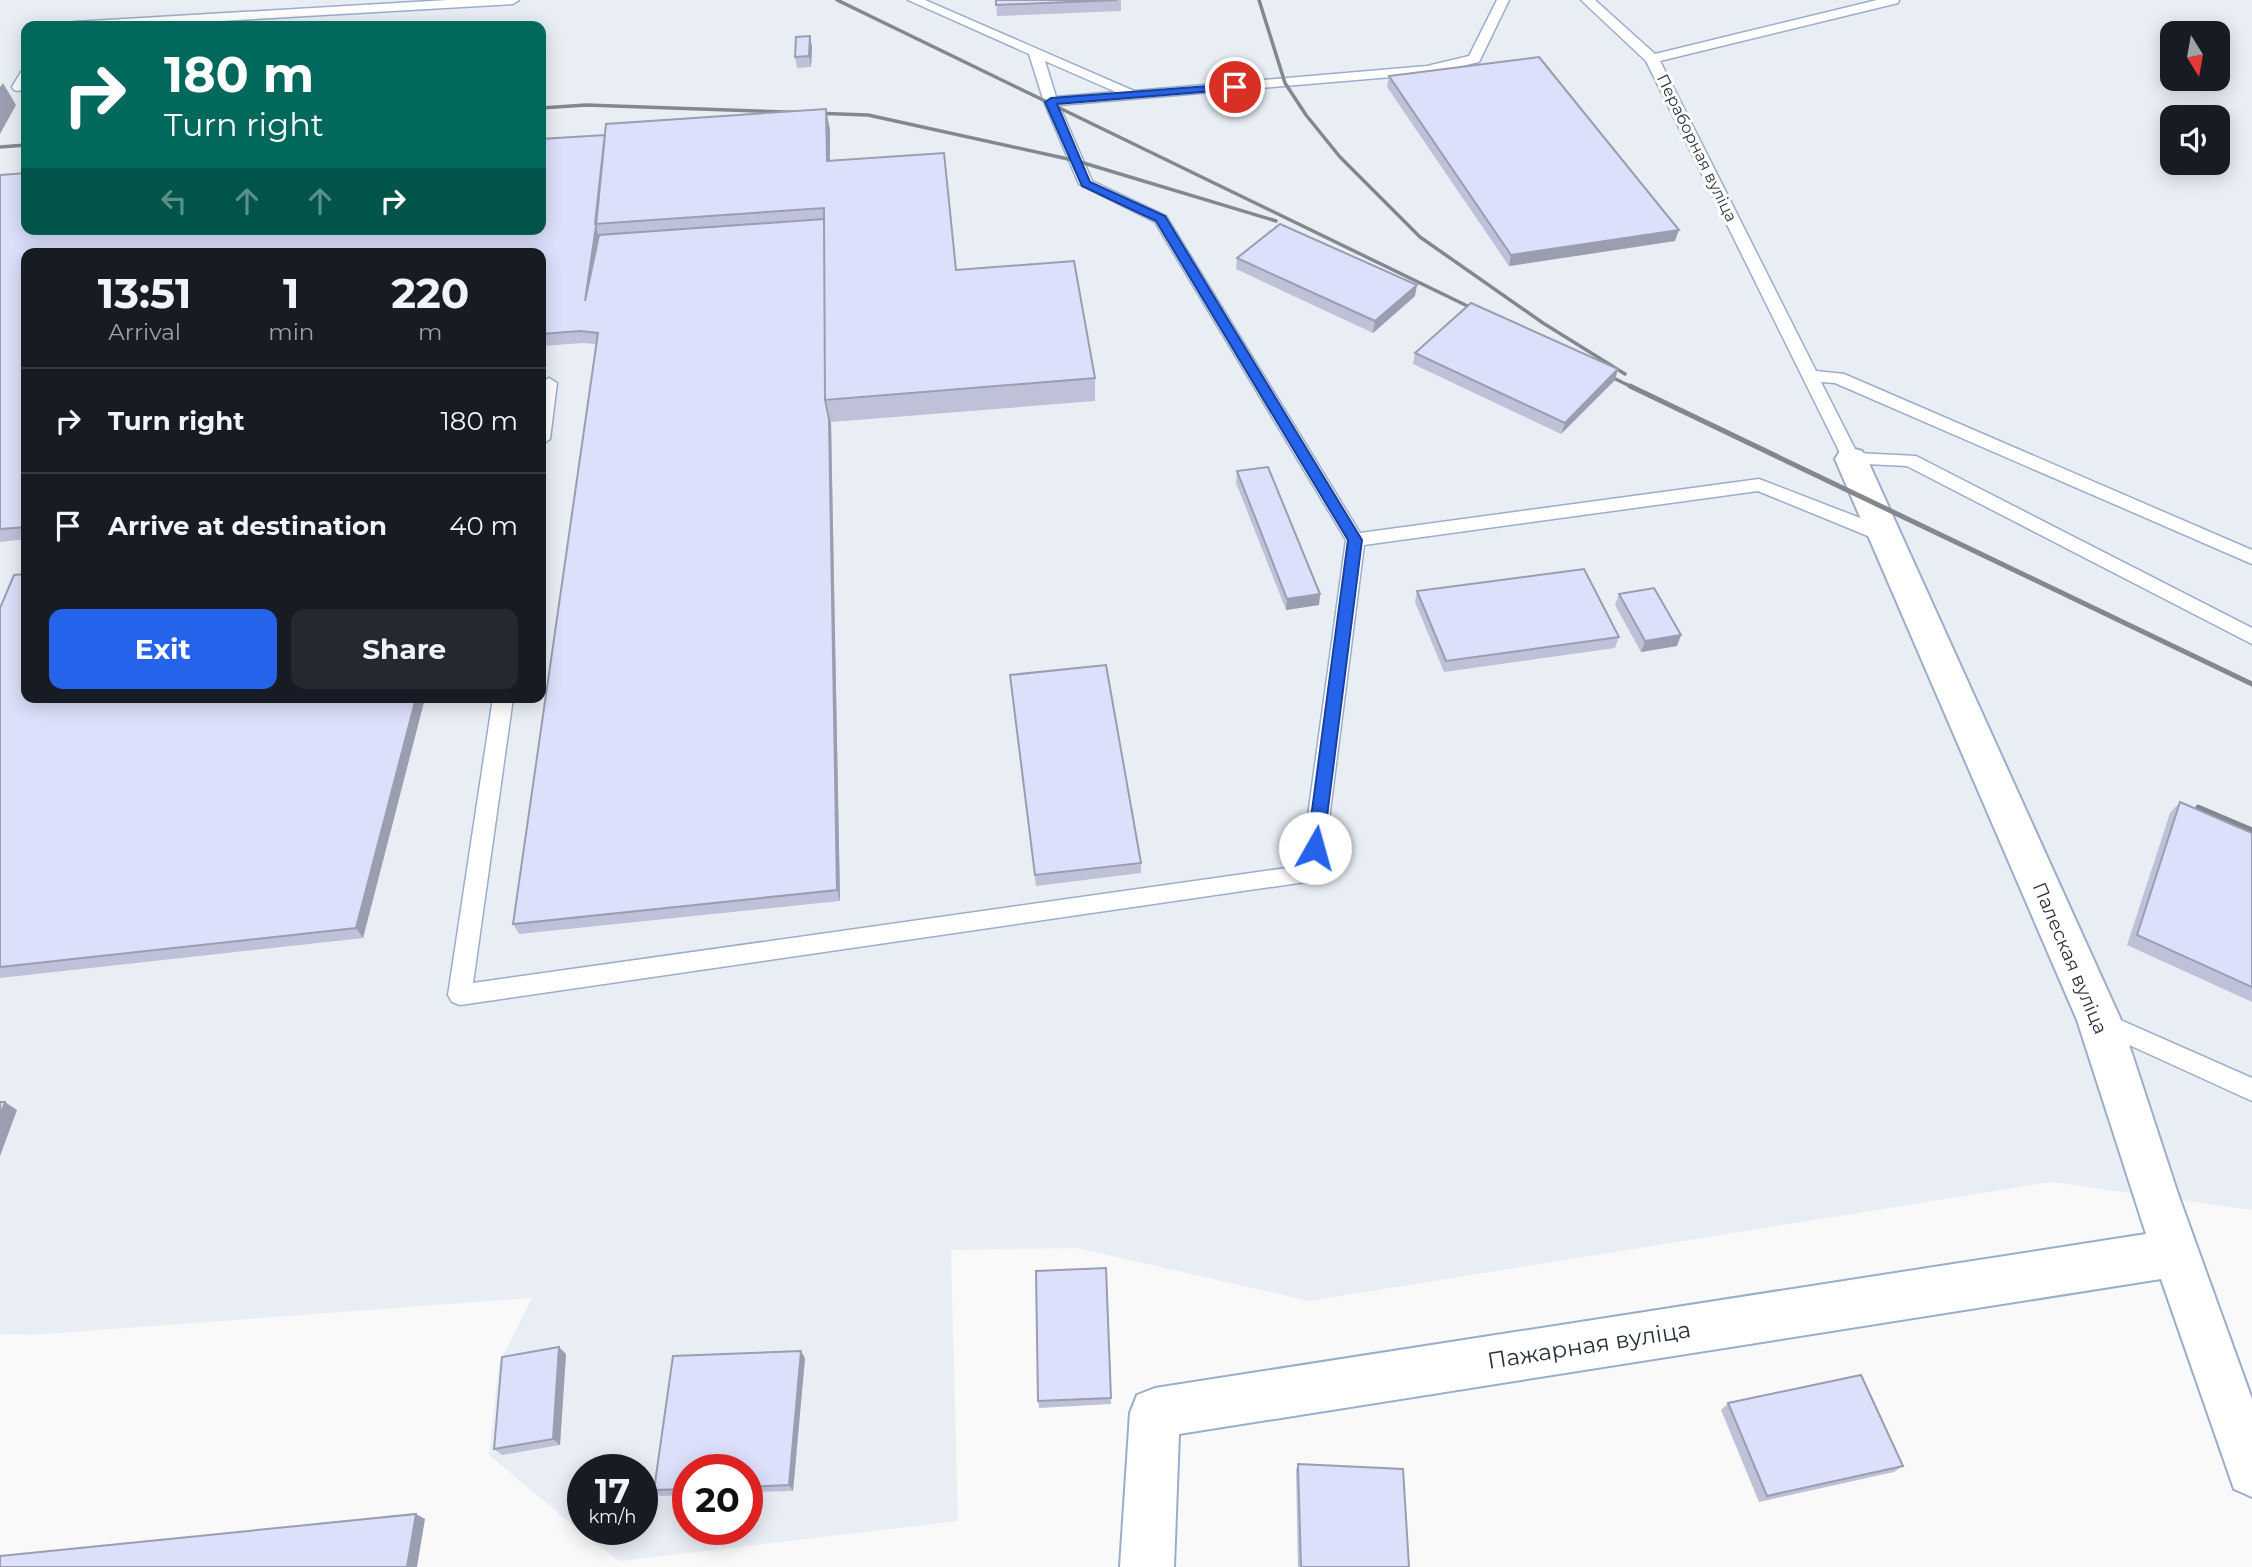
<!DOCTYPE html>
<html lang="en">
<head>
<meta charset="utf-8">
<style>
  body { margin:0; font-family:Montserrat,sans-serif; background:#242831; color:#f1f3f6; height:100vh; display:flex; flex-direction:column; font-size:26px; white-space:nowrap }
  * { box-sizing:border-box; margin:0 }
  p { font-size:23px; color:#9ea1a6 }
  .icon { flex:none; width:38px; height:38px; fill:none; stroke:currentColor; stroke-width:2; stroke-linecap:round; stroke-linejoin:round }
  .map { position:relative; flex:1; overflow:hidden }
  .panel { position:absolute; left:21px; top:248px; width:525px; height:455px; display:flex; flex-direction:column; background:#171b24; border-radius:14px; box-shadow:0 4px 18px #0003 }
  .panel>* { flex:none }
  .guide { position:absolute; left:21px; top:21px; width:525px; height:214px; border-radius:14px; box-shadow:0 4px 18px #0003; background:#00695c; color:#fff; overflow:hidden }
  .needle { width:46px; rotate:169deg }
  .fabs { position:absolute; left:2160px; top:21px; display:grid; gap:14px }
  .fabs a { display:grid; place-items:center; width:70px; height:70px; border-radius:14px; background:#171b24; box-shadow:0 4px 18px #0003; font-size:35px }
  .speed { position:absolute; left:567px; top:1454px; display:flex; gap:14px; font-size:35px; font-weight:700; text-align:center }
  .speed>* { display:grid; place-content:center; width:91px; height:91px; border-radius:50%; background:#171b24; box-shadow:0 4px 18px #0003; line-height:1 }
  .speed small { font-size:18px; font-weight:400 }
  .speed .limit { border:10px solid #d22; background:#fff; color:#111 }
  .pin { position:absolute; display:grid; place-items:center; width:60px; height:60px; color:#fff; margin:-30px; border:4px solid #fff; border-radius:50%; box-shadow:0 2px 7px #0007 }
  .me { position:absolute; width:77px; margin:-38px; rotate:7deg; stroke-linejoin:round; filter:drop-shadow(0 0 5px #0008) }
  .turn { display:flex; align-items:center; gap:24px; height:147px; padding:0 28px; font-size:32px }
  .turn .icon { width:91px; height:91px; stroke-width:2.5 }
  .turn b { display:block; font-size:49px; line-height:60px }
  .lanes { display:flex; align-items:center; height:66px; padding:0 28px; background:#0003; justify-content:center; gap:35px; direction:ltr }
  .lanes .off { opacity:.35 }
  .eta { display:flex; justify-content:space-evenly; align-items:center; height:119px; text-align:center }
  .eta b { font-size:42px; font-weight:700; line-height:49px }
  .button { display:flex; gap:14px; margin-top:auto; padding:14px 28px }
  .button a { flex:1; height:80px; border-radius:14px; background:#2563eb; color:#fff; font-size:28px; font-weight:700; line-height:80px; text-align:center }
  .button a+a { background:#242831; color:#f1f3f6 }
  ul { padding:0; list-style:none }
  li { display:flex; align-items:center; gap:21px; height:105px; padding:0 28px; border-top:2px solid #363941 }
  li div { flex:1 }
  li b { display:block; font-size:26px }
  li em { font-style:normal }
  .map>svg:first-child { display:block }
  .built { fill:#e9eef5; fill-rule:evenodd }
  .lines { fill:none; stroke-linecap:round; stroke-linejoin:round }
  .service-casing { stroke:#9aaeca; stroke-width:3 }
  .minor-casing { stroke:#9aaeca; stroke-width:4 }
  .service { fill:#fff; fill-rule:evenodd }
  .minor { fill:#fff; fill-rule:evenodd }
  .rail-far1 { stroke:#83878e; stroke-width:3.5 }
  .rail { stroke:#83878e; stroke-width:5 }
  .wall { fill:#bec1d8 }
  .shaded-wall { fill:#9b9db0 }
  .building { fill:#dde0fb; stroke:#9b9db0; stroke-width:2 }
  .route { fill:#2563eb; stroke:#184099; stroke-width:2 }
  .labels { text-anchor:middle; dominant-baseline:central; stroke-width:6; stroke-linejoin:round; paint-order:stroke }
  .far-street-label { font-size:16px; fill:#28303b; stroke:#fff }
  .street-label { font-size:19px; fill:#28303b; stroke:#fff }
  .near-street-label { font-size:23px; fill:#28303b; stroke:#fff }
</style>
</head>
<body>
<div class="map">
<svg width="2252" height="1567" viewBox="0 0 2252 1567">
  <rect width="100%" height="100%" fill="#f9f9f9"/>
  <!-- built -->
  <path class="built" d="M0,0H2252V1210L2051,1182L1309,1301L1077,1248L951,1250L958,1521L620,1561L588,1538L489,1455L499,1363L532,1298L31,1335L0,1334ZM26,26H541V229H26ZM2172,33H2217V79H2172ZM2172,117H2217V163H2172ZM26,254H541V698H26ZM583,1470H642V1530H583ZM688,1470H747V1530H688Z"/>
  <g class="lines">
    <defs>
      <path id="service" d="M448,0H519L513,4L136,26H67L74,22Z
        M908,0H925L1134,91L1427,66L1469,56L1497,0H1509L1479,62L1427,74L1059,105L1092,181L1166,216L1360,533L1759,479L1894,531L1896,536L1894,541H1880L1758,491L1364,545L1322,874L1319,880L460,1005L452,1002L448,995L493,698H513L473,983L1301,866L1346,540L1155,222L1079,184L1044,102L1029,54ZM1045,61L1116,92L1056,97Z
        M1581,0H1595L1655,54L1877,0H1899L1898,3L1660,61L1816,371L1844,374L2252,550V564L1835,383L1821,382L1857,453L1916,456L2252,628V644L1907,466L1845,463L1646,61Z
        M26,71V87L19,91L14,90L12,87L21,72Z
        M549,378L557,383L550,439L541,445V383Z
        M2100,1011L2252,1078V1101L2092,1028L2088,1021L2092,1014Z"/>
      <path id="minor" d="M1851,448L1862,451L1867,459L2121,1020L2178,1194L2252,1399V1497L2234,1489L2161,1279L1179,1434L1174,1567H1120L1130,1413L1137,1395L1155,1388L2146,1234L2077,1020L1835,459L1840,451Z"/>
    </defs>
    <!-- service casing -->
    <use href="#service" class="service-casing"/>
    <!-- minor casing -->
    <use href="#minor" class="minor-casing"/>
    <!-- service -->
    <use href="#service" class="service"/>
    <!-- minor -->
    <use href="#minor" class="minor"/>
    <!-- rail-far1 -->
    <path class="rail-far1" d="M837,0L1486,315
      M1259,0L1285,83L1306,115L1340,157L1420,237L1543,323L1625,374
      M541,108L586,105L868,115L1077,161L1276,221
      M0,147L26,145
      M1599,371L1634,388"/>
    <!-- rail -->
    <path class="rail" d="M1630,386L2252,684
      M2198,807L2252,830"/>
  </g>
  <!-- wall -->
  <path class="wall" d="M996,0H1121V11L997,16Z
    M810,36L812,47L811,67L797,68L795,57Z
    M1389,76L1675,241L1509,266L1387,87Z
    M826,109L830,131V161L956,270L1095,378V401L831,422L840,901L519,934L513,924L596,344L584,343L541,346V254H26V539L0,542V175L605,135Z
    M1237,258L1415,296L1373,333L1236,269Z
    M1415,353L1618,369L1615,380L1561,434L1413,364Z
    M1237,471L1320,594L1319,605L1286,610L1236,483Z
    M1417,591L1619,637L1615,648L1444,672L1415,602Z
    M1619,594L1677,646L1641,652L1615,605Z
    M0,608L26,698H425L363,938L0,978Z
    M1010,675L1141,863V873L1036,886Z
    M2180,802L2252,833V1002L2127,945L2170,813Z
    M1106,1268L1111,1404L1039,1408L1038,1401Z
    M566,1354L560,1445L502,1455L494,1449Z
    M805,1358L793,1491L747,1492V1470H688V1495L660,1496L654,1490Z
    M1728,1403L1903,1466L1894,1472L1759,1502L1721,1410Z
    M1298,1464L1409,1567H1298L1296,1470Z"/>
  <!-- shaded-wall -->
  <path class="shaded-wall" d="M810,36L812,47L811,67L809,56Z
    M3,83L16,105L0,134V87Z
    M826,109L830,131V184L827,161Z
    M596,226L599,238L585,301Z
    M1679,230L1675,241L1509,266L1511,255Z
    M1417,285L1415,296L1373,333L1375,321Z
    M1618,369L1615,380L1561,434L1565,423Z
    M829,419L830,422H831L840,901L837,890Z
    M1320,594L1319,605L1286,610L1287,599Z
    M1681,635L1677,646L1641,652L1645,641Z
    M416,698H425L363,938L356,928Z
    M5,1102L17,1110L0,1156V1115Z
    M559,1347L566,1354L560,1445L553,1439Z
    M801,1351L805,1358L793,1491L789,1485Z
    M416,1514L425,1519L417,1567H407Z"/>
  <!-- building -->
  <path class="building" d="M996,0H1117L996,5Z
    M810,36L809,56L795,57L796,37Z
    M1539,57L1679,230L1511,255L1389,76Z
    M826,109L827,161L944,153L956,270L1074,261L1095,378L825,400L824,208L595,224L606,124Z
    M605,135L596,226L585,301L599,235L824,219L825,400L829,419L837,890L513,924L598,333L580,331L541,334V254H26V527L0,529V175L26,173V229H541V139Z
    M1280,224L1417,285L1375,321L1237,258Z
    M1471,303L1618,369L1565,423L1415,353Z
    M1268,467L1320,594L1287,599L1237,471Z
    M1584,569L1619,637L1446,661L1417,591Z
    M26,574V698H416L356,928L0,967V608L14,575Z
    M1654,588L1681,635L1645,641L1619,594Z
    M1106,665L1141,863L1035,875L1010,675Z
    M2180,802L2252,833V987L2137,935Z
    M0,1102H5L0,1115Z
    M1106,1268L1111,1398L1038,1401L1036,1271Z
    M559,1347L553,1439L494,1449L502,1357Z
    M801,1351L789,1485L747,1487V1470H688V1489L654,1490L673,1356Z
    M1861,1375L1903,1466L1767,1496L1728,1403Z
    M1298,1464L1403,1469L1409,1567H1301Z
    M416,1514L407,1567H0V1556Z"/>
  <!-- route -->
  <path class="route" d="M1235,84L1240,87L1238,89L1057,104L1090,182L1165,216L1362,540L1323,848L1321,853H1309L1307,848L1348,540L1156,221L1082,186L1045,102L1051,98Z"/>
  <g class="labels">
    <!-- far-street labels -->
    <g class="far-street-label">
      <text transform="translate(1697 148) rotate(64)">Пераборная вуліца</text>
    </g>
    <!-- street labels -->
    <g class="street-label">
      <text transform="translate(2070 958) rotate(67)">Палеская вуліца</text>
    </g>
    <!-- near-street labels -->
    <g class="near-street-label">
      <text transform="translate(1589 1345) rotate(-9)">Пажарная вуліца</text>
    </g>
  </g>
</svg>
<div class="fabs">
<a><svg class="needle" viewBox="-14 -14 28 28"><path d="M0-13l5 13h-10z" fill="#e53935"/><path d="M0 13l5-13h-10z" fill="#9ea1a6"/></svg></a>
<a><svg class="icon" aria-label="sound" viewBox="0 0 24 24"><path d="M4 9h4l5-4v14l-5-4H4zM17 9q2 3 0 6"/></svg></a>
</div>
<div class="speed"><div>17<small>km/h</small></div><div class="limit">20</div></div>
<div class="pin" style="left:1235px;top:87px;background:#d93025"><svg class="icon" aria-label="arrive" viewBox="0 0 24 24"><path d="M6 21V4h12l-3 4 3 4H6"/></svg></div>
<svg class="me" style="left:1315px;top:848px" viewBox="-20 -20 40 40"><circle r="19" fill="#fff"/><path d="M0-13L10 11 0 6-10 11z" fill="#2563eb"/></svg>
<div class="guide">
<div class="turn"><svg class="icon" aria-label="right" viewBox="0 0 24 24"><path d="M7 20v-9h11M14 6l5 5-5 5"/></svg><div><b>180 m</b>Turn right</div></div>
<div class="lanes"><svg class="icon off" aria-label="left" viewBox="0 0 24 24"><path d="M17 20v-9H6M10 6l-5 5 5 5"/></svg><svg class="icon off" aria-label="ahead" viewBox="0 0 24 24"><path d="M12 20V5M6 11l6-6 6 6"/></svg><svg class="icon off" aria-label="ahead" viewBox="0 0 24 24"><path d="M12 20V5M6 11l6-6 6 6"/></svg><svg class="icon" aria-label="right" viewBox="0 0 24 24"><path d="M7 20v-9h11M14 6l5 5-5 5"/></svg></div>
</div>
<section class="panel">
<div class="eta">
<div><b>13:51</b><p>Arrival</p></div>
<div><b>1</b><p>min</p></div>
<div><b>220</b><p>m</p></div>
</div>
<ul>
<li><svg class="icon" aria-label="right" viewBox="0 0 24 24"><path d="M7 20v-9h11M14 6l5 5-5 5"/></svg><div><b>Turn right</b></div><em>180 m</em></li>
<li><svg class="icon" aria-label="arrive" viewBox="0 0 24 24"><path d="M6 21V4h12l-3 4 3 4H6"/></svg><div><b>Arrive at destination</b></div><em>40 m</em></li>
</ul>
<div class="button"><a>Exit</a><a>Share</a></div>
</section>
</div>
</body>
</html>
